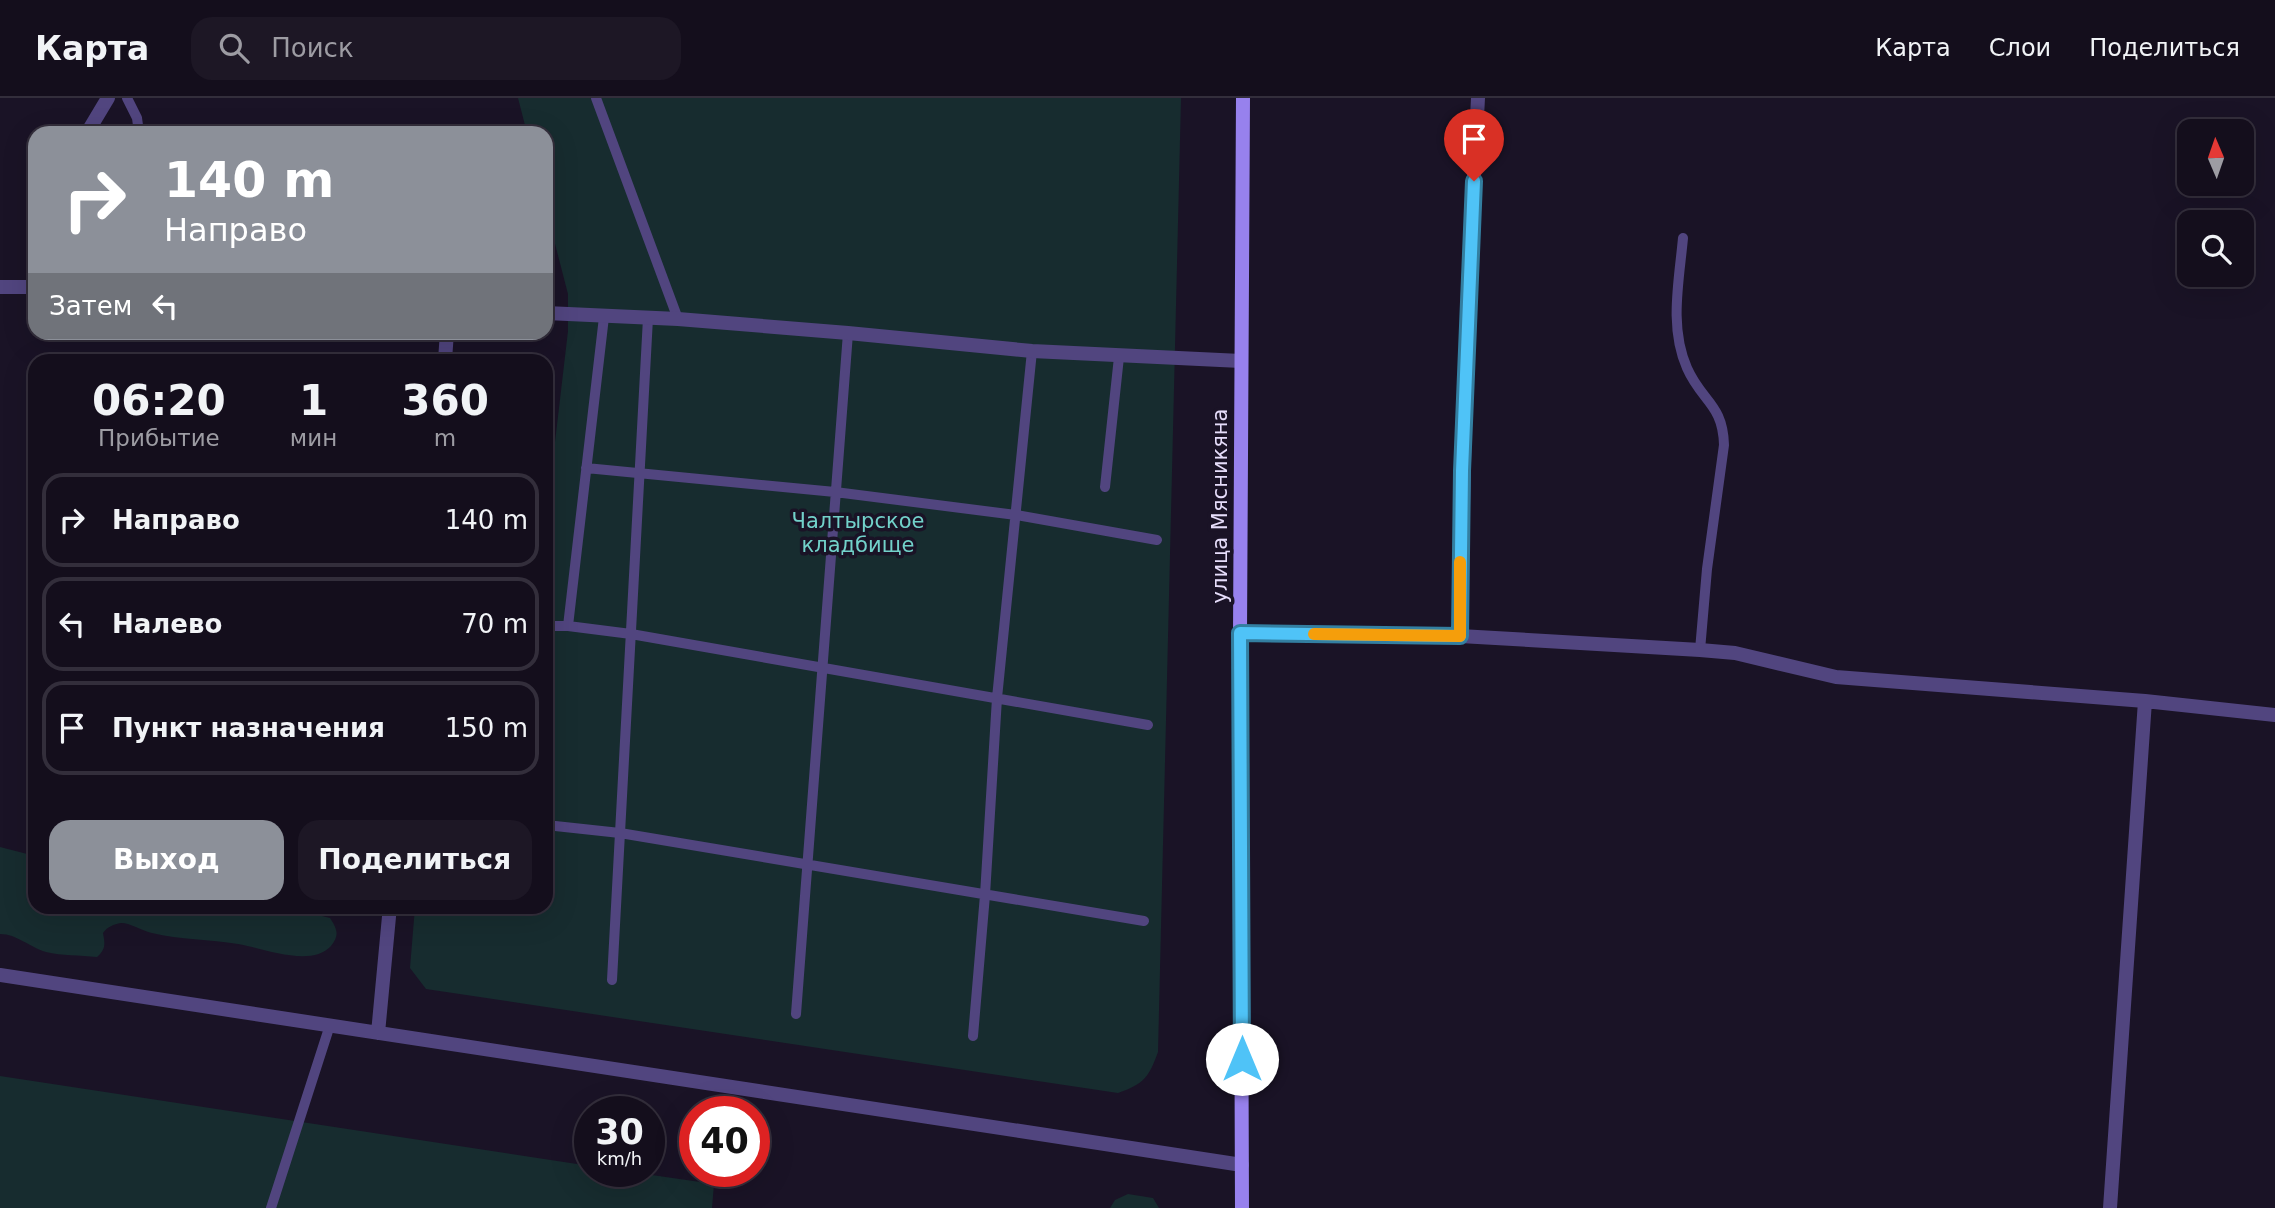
<!DOCTYPE html>
<html lang="ru">
<head>
<meta charset="utf-8">
<style>
  body { margin:0; font-family:"DejaVu Sans",sans-serif; background:#1d1725; color:#f1f3f6; height:100vh; display:flex; flex-direction:column; font-size:26px; white-space:nowrap }
  * { box-sizing:border-box; margin:0 }
  p { font-size:23px; color:#9d9ca3 }
  .icon { flex:none; width:38px; height:38px; fill:none; stroke:currentColor; stroke-width:2; stroke-linecap:round; stroke-linejoin:round }
  .map { position:relative; flex:1; overflow:hidden }
  .drawer { position:absolute; left:28px; top:256px; width:525px; height:560px; display:flex; flex-direction:column; background:#140e1c; border-radius:21px; box-shadow:0 7px 28px #0002,0 0 0 2px #332e3b }
  .drawer>* { flex:none }
  .top-card { position:absolute; left:28px; top:28px; width:525px; height:214px; border-radius:21px; box-shadow:0 7px 28px #0002,0 0 0 2px #332e3b; background:#8c9099; color:#fff; overflow:hidden }
  .needle { width:46px; rotate:358deg }
  .fabs { position:absolute; left:2177px; top:21px; display:grid; gap:14px }
  .fabs a { display:grid; place-items:center; width:77px; height:77px; border-radius:14px; background:#140e1c; box-shadow:0 7px 28px #0002,0 0 0 2px #332e3b; font-size:35px }
  .speed { position:absolute; left:574px; top:998px; display:flex; gap:14px; font-size:35px; font-weight:700; text-align:center }
  .speed>* { display:grid; place-content:center; width:91px; height:91px; border-radius:50%; background:#140e1c; box-shadow:0 7px 28px #0002,0 0 0 2px #332e3b; line-height:1 }
  .speed small { font-size:18px; font-weight:400 }
  .speed .limit { border:10px solid #d22; background:#fff; color:#111 }
  .pin { position:absolute; display:grid; place-items:center; width:60px; height:60px; color:#fff; margin:-72px -30px; border-radius:50% 50% 50% 0; rotate:-45deg; box-shadow:0 0 7px #0007 }
  .pin .icon { rotate:45deg }
  .me { position:absolute; width:77px; margin:-38px; rotate:0deg; stroke-linejoin:round; filter:drop-shadow(0 0 5px #0008) }
  .turn { display:flex; align-items:center; gap:24px; height:147px; padding:0 21px; font-size:32px }
  .turn .icon { width:91px; height:91px; stroke-width:2.5 }
  .turn b { display:block; font-size:49px; line-height:60px }
  .then { display:flex; align-items:center; height:66px; padding:0 21px; background:#0003; gap:14px; font-size:26px }
  .eta { display:flex; justify-content:space-evenly; align-items:center; height:119px; text-align:center }
  .eta b { font-size:42px; font-weight:800; line-height:49px }
  .cta { display:flex; gap:14px; margin-top:auto; padding:14px 21px }
  .cta a { flex:1; height:80px; border-radius:21px; background:#8c9099; color:#fff; font-size:28px; font-weight:800; line-height:80px; text-align:center }
  .cta a+a { background:#1d1725; color:#f1f3f6 }
  ul { padding:0; list-style:none }
  li { display:flex; align-items:center; gap:21px; height:94px; margin:0 14px 10px; padding:0 7px; border:4px solid #332e3b; border-radius:21px }
  li div { flex:1 }
  li b { display:block; font-size:26px }
  li em { font-style:normal }
  header { display:flex; align-items:center; gap:42px; box-sizing:border-box; height:98px; padding:0 35px; background:#140e1c; border-bottom:2px solid #332e3b }
  header strong { font-size:33px }
  nav { display:flex; gap:38px; margin-inline-start:auto; font-size:24px }
  .search { width:490px; height:63px; background:#1d1725; display:flex; align-items:center; gap:18px; box-sizing:border-box; padding:0 24px; border-radius:21px; color:#9d9ca3; font-size:26px }
  .map>svg:first-child { display:block }
  .green { fill:#172c2f }
  .lines { fill:none; stroke-linecap:round; stroke-linejoin:round }
  .lane { stroke:#51457f; stroke-width:10 }
  .street { stroke:#51457f; stroke-width:14 }
  .secondary { stroke:#9781ed; stroke-width:14 }
  .route-casing { stroke:#337fa1; stroke-width:18 }
  .route { stroke:#4fc3f7; stroke-width:12 }
  .slow { stroke:#f59e0b; stroke-width:12 }
  .labels { text-anchor:middle; dominant-baseline:central; stroke-width:7; stroke-linejoin:round; paint-order:stroke }
  .street-label { font-size:21px; fill:#e6ddfa; stroke:#1a1326 }
  .park-label { font-size:21px; fill:#72d1ca; stroke:#1a1326 }
</style>
</head>
<body>
<header>
<strong>Карта</strong>
<div class="search"><svg class="icon" aria-label="search" viewBox="0 0 24 24"><circle cx="10" cy="10" r="6"/><path d="M15 15l6 6"/></svg>Поиск</div>
<nav><a>Карта</a><a>Слои</a><a>Поделиться</a></nav>
</header>
<div class="map">
<svg width="2275" height="1110" viewBox="0 0 2275 1110">
  <rect width="100%" height="100%" fill="#1a1326"/>
  <!-- green -->
  <path class="green" d="M518,0H1181L1158,954C1149,979 1144,986 1118,995L426,891L410,870L415,809L546,808V421L568,233V196L546,111V35H527Z
    M0,749L35,758V808L303,809L310,815L330,820C337,831 340,837 331,848C311,870 263,850 238,846C210,841 180,842 152,835C142,833 131,825 121,825C114,826 107,829 103,835C105,846 106,851 97,859C80,857 62,858 46,854C29,849 17,836 0,836Z
    M0,978L590,1068V1073H624L714,1086L712,1110H0Z
    M1128,1096L1153,1100L1159,1110H1110L1115,1102Z"/>
  <g class="lines">
    <!-- lane -->
    <path class="lane" d="M127,0L137,20L139,35
      M596,0L678,221
      M1683,140C1679,184 1669,229 1687,270C1702,304 1723,306 1724,347L1707,471L1700,552
      M586,370L835,394L1016,417L1157,442
      M1105,389L1119,259
      M546,528H568L631,536L1148,627
      M568,528L604,219
      M546,727L620,735L1144,823
      M612,882L648,220
      M796,916L848,235
      M973,938L985,797L997,600L1032,253
      M271,1110L330,927"/>
    <!-- street -->
    <path class="street" d="M87,35L108,0
      M0,189H35
      M546,215L678,221L848,235L1032,253L1241,263
      M445,262L447,234
      M1240,535L1460,538L1700,552L1735,555L1836,579L2145,603L2275,617
      M1460,538L1468,193L1478,0
      M0,877L1242,1067
      M378,935L390,808
      M2110,1110L2145,603"/>
    <!-- secondary -->
    <path class="secondary" d="M1242,1110L1240,535L1243,0"/>
  </g>
  <g class="lines">
    <defs>
      <path id="route" d="M1242,961L1240,535L1460,538L1462,373L1474,83"/>
    </defs>
    <!-- route casing -->
    <use href="#route" class="route-casing"/>
    <!-- route -->
    <use href="#route" class="route"/>
    <!-- slow -->
    <path class="slow" d="M1314,536L1460,538V464"/>
  </g>
  <g class="labels">
    <!-- street labels -->
    <g class="street-label">
      <text transform="translate(1220 408) rotate(-90)">улица Мясникяна</text>
    </g>
    <!-- park labels -->
    <g class="park-label">
      <text x="858" y="423">Чалтырское<tspan x="858" dy="24">кладбище</tspan></text>
    </g>
  </g>
</svg>
<div class="fabs">
<a><svg class="needle" viewBox="-14 -14 28 28"><path d="M0-13l5 13h-10z" fill="#e53935"/><path d="M0 13l5-13h-10z" fill="#9d9ca3"/></svg></a>
<a><svg class="icon" aria-label="search" viewBox="0 0 24 24"><circle cx="10" cy="10" r="6"/><path d="M15 15l6 6"/></svg></a>
</div>
<div class="speed"><div>30<small>km/h</small></div><div class="limit">40</div></div>
<div class="pin" style="left:1474px;top:83px;background:#d93025"><svg class="icon" aria-label="arrive" viewBox="0 0 24 24"><path d="M6 21V4h12l-3 4 3 4H6"/></svg></div>
<svg class="me" style="left:1242px;top:961px" viewBox="-20 -20 40 40"><circle r="19" fill="#fff"/><path d="M0-13L10 11 0 6-10 11z" fill="#4fc3f7"/></svg>
<div class="top-card">
<div class="turn"><svg class="icon" aria-label="right" viewBox="0 0 24 24"><path d="M7 20v-9h11M14 6l5 5-5 5"/></svg><div><b>140 m</b>Направо</div></div>
<div class="then">Затем<svg class="icon" aria-label="left" viewBox="0 0 24 24"><path d="M17 20v-9H6M10 6l-5 5 5 5"/></svg></div>
</div>
<section class="drawer">
<div class="eta">
<div><b>06:20</b><p>Прибытие</p></div>
<div><b>1</b><p>мин</p></div>
<div><b>360</b><p>m</p></div>
</div>
<ul>
<li><svg class="icon" aria-label="right" viewBox="0 0 24 24"><path d="M7 20v-9h11M14 6l5 5-5 5"/></svg><div><b>Направо</b></div><em>140 m</em></li>
<li><svg class="icon" aria-label="left" viewBox="0 0 24 24"><path d="M17 20v-9H6M10 6l-5 5 5 5"/></svg><div><b>Налево</b></div><em>70 m</em></li>
<li><svg class="icon" aria-label="arrive" viewBox="0 0 24 24"><path d="M6 21V4h12l-3 4 3 4H6"/></svg><div><b>Пункт назначения</b></div><em>150 m</em></li>
</ul>
<div class="cta"><a>Выход</a><a>Поделиться</a></div>
</section>
</div>
</body>
</html>
